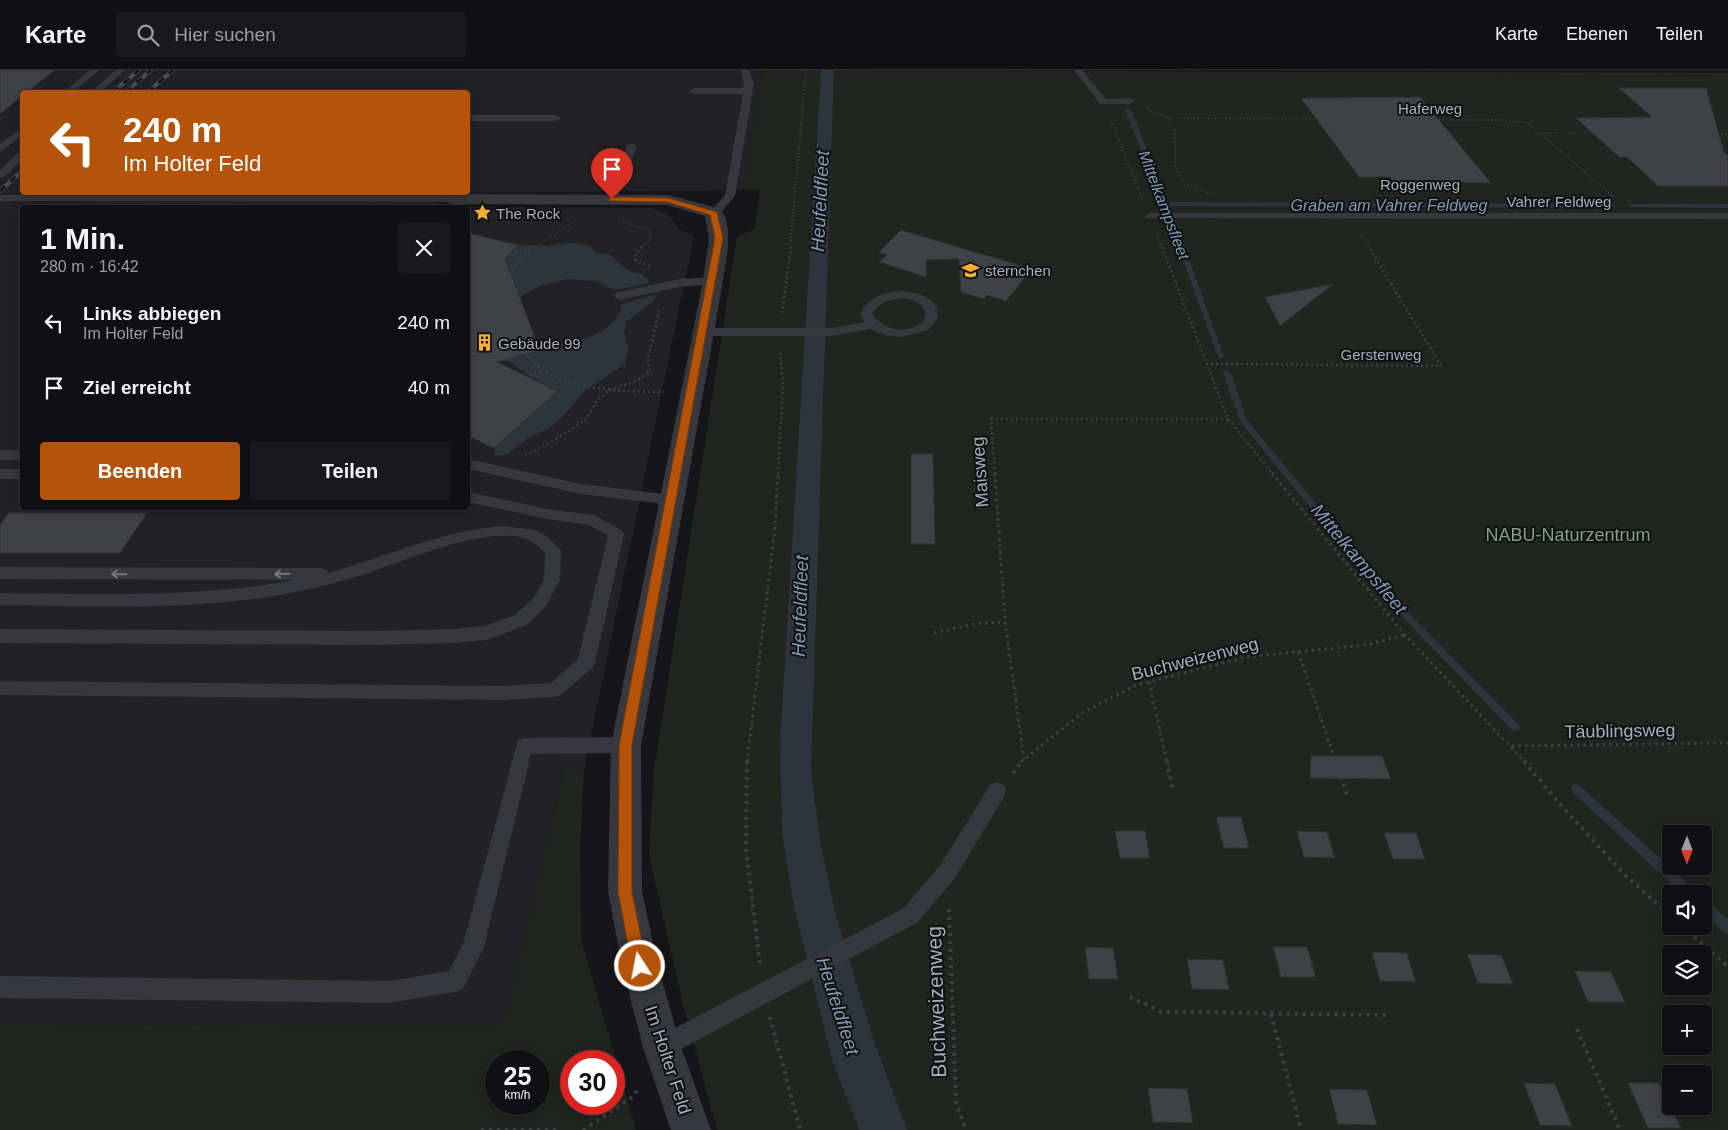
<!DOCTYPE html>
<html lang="de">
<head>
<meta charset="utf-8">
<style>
  body { margin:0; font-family:Helvetica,sans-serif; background:#19191b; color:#f1f3f6; height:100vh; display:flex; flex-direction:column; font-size:19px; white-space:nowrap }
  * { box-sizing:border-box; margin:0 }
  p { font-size:16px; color:#9c9d9f }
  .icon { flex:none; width:28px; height:28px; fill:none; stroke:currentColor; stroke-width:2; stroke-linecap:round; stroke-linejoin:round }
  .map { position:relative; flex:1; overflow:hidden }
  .side { position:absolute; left:20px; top:135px; width:450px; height:305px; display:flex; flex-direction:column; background:#101012; border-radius:5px; box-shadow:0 2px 12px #0003,0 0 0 1px #303032 }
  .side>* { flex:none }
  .hud { position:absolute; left:20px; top:20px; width:450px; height:105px; border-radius:5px; box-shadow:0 2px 12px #0003,0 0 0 1px #303032; background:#b45309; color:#fff; overflow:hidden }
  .needle { width:32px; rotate:180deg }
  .fabs { position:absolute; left:1662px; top:755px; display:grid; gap:10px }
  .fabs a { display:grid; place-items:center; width:50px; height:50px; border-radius:5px; background:#101012; box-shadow:0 2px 12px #0003,0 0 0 1px #303032; font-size:25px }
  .speed { position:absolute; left:485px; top:980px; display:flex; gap:10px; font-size:25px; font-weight:700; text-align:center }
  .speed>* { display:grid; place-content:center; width:65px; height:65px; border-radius:50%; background:#101012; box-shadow:0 2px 12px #0003,0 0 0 1px #303032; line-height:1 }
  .speed small { font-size:12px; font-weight:400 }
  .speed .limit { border:8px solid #d22; background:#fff; color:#111 }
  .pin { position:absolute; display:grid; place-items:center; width:42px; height:42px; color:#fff; margin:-51px -21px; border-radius:50% 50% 50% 0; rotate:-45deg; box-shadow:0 0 5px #0007 }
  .pin .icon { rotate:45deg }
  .me { position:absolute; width:55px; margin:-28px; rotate:349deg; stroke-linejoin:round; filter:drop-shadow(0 0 4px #0008) }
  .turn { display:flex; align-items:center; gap:18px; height:105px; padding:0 20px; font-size:22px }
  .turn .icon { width:65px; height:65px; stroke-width:2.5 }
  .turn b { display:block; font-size:35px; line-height:42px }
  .round { display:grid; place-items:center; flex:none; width:52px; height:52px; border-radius:5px; background:#19191b }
  .summary { display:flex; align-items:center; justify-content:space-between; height:85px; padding:0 20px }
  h1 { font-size:30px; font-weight:600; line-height:38px }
  .button { display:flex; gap:10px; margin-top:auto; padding:10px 20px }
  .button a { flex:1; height:58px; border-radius:5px; background:#b45309; color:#fff; font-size:20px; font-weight:600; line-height:58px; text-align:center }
  .button a+a { background:#19191b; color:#f1f3f6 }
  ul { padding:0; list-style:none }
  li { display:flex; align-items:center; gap:15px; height:65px; padding:0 20px }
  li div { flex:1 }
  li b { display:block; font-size:19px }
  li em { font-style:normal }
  header { display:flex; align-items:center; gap:30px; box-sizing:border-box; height:70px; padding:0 25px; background:#101012; border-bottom:1px solid #303032 }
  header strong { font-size:24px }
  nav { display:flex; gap:28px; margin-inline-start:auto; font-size:18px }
  .search { width:350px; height:45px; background:#19191b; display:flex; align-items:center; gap:12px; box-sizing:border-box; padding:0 18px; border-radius:5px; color:#9c9d9f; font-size:19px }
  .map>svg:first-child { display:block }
  .built { fill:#222225; fill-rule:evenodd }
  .green { fill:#1e261f; fill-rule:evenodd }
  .water { fill:#2c353c }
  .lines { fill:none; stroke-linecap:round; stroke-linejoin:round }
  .stream { fill:#2c353c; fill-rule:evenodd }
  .building { fill:#404145; stroke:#303034 }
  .path-far3 { stroke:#3d3f44; stroke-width:2; stroke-dasharray:1 2.5; stroke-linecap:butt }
  .path-far2 { stroke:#3d3f44; stroke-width:2.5; stroke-dasharray:2 3; stroke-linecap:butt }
  .path-far1 { stroke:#3d3f44; stroke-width:3; stroke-dasharray:2.5 4; stroke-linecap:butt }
  .path { stroke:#3d3f44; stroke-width:4; stroke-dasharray:3 5; stroke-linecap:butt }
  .lane { fill:#37383d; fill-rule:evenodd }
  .street { fill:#37383d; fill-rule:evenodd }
  .rail-casing { stroke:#4a4c52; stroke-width:4 }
  .rail { stroke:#111113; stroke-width:2.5; stroke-dasharray:7; stroke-linecap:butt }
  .oneway { stroke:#757881 }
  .route { fill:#b45309; stroke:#753606 }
  .labels { text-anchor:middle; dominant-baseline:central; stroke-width:4; stroke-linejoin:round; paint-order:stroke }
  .far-street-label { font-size:15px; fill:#a8adb8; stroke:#111113 }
  .far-poi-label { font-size:15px; fill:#a8adb8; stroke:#111113; text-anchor:start }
  .far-water-label { font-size:16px; font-style:italic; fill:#7f9bb3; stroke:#111113 }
  .street-label { font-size:18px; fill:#a8adb8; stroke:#111113 }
  .park-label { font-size:18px; fill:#7fa381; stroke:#111113 }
  .water-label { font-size:19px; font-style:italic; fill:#7f9bb3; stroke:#111113 }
  .near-street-label { font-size:21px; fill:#a8adb8; stroke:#111113 }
</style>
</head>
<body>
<header>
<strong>Karte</strong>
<div class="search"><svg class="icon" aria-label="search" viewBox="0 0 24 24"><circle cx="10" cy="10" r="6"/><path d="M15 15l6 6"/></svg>Hier suchen</div>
<nav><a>Karte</a><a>Ebenen</a><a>Teilen</a></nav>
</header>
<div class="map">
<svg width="1728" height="1060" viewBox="0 0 1728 1060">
  <rect width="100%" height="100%" fill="#161618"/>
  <!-- built -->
  <path class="built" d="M0,0H760L763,4L760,120L442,123L435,137L652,138L667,143L679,159L694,166L584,700H564L506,956L0,954ZM22,22H468V122H22ZM22,138H468V438H22Z"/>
  <!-- green -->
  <path class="green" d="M760,0H821L780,670L782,763L793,833L832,990L859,1060H717L683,934L649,785L654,701L737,167L755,158L760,121L745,114L763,4Z
    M834,0L1728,3V1060H907L873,968L836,845L821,775L811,701ZM1671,764H1704V796H1671ZM1671,824H1704V856H1671ZM1671,884H1704V916H1671ZM1671,944H1704V976H1671ZM1671,1004H1704V1036H1671Z
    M564,700H584L580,778L581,869L636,1060H0V954L505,956ZM496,991H539V1034H496ZM614,991V1034H571V991Z"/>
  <!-- water -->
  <path class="water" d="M821,0H834L811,701L821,775L836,845L873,968L907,1060H859L832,990L793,833L782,763L780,670Z
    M566,173C578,173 590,172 597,183L609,184L626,199L643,205L650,213L614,220L595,211L568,209L541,215L520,227L502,228V191L518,175L548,176Z
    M657,224L654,230L626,252L624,263L628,278L625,294L583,322L569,340L550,358L527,369L507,384L497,386L494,378L558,321L530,306L506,290C513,285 529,272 536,271C541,270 547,273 552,273C578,273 616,264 622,234Z"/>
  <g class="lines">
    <!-- stream -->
    <path class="stream" d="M1128,38L1131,40L1168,132L1613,134L1616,136L1613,138L1170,136L1224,287L1221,289L1218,287L1163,134L1125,40Z
      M1629,134H1728V138L1631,137L1629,136Z
      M1225,301H1227L1231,303L1247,350L1393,527L1518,654L1520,657L1518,660L1515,661L1512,660L1387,531L1241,353L1223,303Z
      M1576,714L1580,716L1695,820L1696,824H1683L1572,722L1571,719L1572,716Z
      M1704,830L1708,831L1728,850V864L1724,862L1704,842Z"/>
  </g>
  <!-- building -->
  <path class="building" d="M0,0H55L27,22H22V26L0,44Z
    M1619,18H1706L1724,82L1728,86V116H1658L1627,87H1619L1576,48L1652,47Z
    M1420,27L1491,113L1393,111L1390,107H1359L1301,28Z
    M901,160L958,177L1032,199L1006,231L987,225L984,229L961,222L959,189L926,190V207L879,192L887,185L879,182Z
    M468,163L518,175L505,188L540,281L497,292L558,321L494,378L468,366Z
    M1333,214L1280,256L1265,227Z
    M911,384H933L935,474H911Z
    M9,443H147L120,483H0V455Z
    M1311,686H1382L1391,709L1310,708Z
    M1216,747H1241L1249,778H1224Z
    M1115,761H1145L1150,788H1120Z
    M1297,761L1327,762L1335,788L1304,787Z
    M1384,763H1416L1425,789H1393Z
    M1085,877L1113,878L1118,909H1089Z
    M1273,877H1307L1316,907H1281Z
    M1372,882L1407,883L1416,912L1380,911Z
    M1467,884L1501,885L1513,914L1478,913Z
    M1187,889L1223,890L1229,920L1192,919Z
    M1575,901L1611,902L1625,932H1588Z
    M1524,1013L1555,1014L1572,1056L1540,1055Z
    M1628,1013H1659L1681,1058H1648Z
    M1148,1018L1187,1019L1193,1053L1153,1052Z
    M1329,1019L1367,1020L1377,1055L1338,1054Z"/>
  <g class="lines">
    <!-- path-far3 -->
    <path class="path-far3" d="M1147,39L1168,48L1500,50L1528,53L1538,63L1728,64
      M1168,48L1175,61V95L1184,114L1214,125
      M1111,51L1143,130
      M1539,63L1614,127
      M623,152L651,162L649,170L641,178
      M1157,164L1162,178
      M1362,165L1370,178
      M533,178L573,152
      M790,178L806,0"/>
    <!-- path-far2 -->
    <path class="path-far2" d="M534,177C508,198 495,214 509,248C514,261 518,275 527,286C557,321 621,322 664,322
      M642,177L635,184L636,191L652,197
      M1162,177L1228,349L1273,404
      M510,183L522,185
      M782,243L791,177
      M495,256L510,253
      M1206,294L1441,296L1369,177
      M530,306L543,299
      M525,386L568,362L587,348L598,329L609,320L636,311L650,302L648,288L660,238
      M778,404L783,316L780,282
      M995,404L991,349H1228"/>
    <!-- path-far1 -->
    <path class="path-far1" d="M995,403L1005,552L1024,689
      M1272,403L1405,565L1525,692
      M934,563L975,554L1005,552
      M1298,582L1336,692
      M1149,612L1167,692
      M1512,676L1728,673
      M747,692L775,458L778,403
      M1021,692L1082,643L1136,615L1247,587L1365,575L1405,565"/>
    <!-- path -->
    <path class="path" d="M747,691L746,778L760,895
      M1167,691L1173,720
      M1336,691L1348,727
      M1524,691L1558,732L1624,804L1671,846
      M1013,703L1022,691
      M949,839L956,1033L966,1060
      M1682,856L1728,897
      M1130,927L1162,942L1386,945
      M1271,944L1301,1060
      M770,947L800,1060
      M1577,959L1620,1060
      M481,1060H557
      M583,1060L634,1026L639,1017"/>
    <!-- lane -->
    <path class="lane" d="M90,0H99L73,22H64Z
      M116,0H125L100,22H91Z
      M741,0H749L754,14L735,126L718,145L714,146L709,143L725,125L743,24H694L689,21L694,18H744Z
      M1074,0H1082L1106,29L1130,28L1135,31L1130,34H1100Z
      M468,45H556L561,48L556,51H468Z
      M22,58V65L0,82V74Z
      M632,73L637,76L617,129L616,131H608L607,129L627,76Z
      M22,82V90L4,107L0,108V100L18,83Z
      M0,125L454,126L459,129L454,132L0,131Z
      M1150,143H1728V149L1146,148L1145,146Z
      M713,207L717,208L719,211L717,214L679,217L620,230L614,226L616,223L679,209Z
      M902,221C918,223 939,227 938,248L928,260L903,267L888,266L870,259L832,266H703L697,262L703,258H832L865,252L860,244C870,226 882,223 902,221ZM902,228C915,230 930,235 924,251C907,265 884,261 872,244C879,232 889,230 902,228Z
      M0,380H22V390H0Z
      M468,389L581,414L672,425L677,426L679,430L677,434L672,435L581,424L468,399Z
      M0,399H22V409H0Z
      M468,422L547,439L594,445L621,460L624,464L595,593L592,598L561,625L555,627L501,630L0,625V611L501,616L551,613L578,589L608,466L590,455L547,449L468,432Z
      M504,456L535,460L546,466L555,474L561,481L560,510L546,536L527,555L486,570L454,573L371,575L0,573V559L371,561L454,559L485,556L515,545L534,528L544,510L545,483C540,478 534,472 527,469C482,454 397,495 352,508C238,543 118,537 0,535V523C99,524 197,528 295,510L0,509V497L321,498L327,500L328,503C387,487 442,460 504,456Z
      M626,667L632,669L635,675L632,681L626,683L531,684L484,877L463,919L455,922L389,933L0,928V906L389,911L449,901L463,874L518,670L524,668Z
      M997,712L1004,715L1006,721L1004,727L955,808L918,852L670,985L662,988L654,985L651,977L654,969L904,838L941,794L990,715Z"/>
    <!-- street -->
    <path class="street" d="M454,124L668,125L721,139C734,159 726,189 723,211L641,675L642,821L658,896L681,977L711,1060H671L643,977L622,896L608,821L611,675L703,211L709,169L705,146L667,135L454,134L448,133L445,129L448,125Z"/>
    <defs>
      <path id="rail" d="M113,22L139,0
        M126,22L151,0
        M148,22L173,0
        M0,121L22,101"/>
    </defs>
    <!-- rail casing -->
    <use href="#rail" class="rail-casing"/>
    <!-- rail -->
    <use href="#rail" class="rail"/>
  </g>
  <!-- one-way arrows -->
  <defs><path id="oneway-shaft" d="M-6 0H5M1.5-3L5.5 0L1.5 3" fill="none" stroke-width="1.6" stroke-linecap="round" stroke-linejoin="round" transform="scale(1.25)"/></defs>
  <g class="oneway">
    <use href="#oneway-shaft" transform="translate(119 504) rotate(-179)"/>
    <use href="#oneway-shaft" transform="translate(282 504) rotate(179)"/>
  </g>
  <!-- route -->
  <path class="route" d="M612,127L668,128L717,142L723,168L632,675V822L647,896L645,901L640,903L634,901L632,896L618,822L619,675L715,168L710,145L667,132L609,131V128Z"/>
  <!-- icons -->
  <defs>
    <symbol id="sight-bare" viewBox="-9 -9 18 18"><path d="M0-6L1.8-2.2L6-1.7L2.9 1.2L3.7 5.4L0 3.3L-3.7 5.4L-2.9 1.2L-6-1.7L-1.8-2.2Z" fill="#f2b134" stroke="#111113" stroke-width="2.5" paint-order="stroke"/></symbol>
    <symbol id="school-bare" viewBox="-9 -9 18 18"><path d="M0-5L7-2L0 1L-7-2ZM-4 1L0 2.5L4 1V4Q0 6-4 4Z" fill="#f2b134" stroke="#111113" stroke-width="2.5" paint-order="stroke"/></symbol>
    <symbol id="building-bare" viewBox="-9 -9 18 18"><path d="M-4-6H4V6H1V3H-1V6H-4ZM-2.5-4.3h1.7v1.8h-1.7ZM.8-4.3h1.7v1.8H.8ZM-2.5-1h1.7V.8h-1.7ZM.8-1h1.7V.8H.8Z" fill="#f2b134" stroke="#111113" stroke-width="2.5" paint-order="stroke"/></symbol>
  </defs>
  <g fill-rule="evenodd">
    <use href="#sight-bare" x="470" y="130" width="25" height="25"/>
    <use href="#school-bare" x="958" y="188" width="25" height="25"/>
    <use href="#building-bare" x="472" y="260" width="25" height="25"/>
  </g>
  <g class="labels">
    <!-- far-street labels -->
    <g class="far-street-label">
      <text x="1430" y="38">Haferweg</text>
      <text x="1420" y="114">Roggenweg</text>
      <text x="1559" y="131">Vahrer Feldweg</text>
      <text x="1381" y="284">Gerstenweg</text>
    </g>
    <!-- far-poi labels -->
    <g class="far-poi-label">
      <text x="496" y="143">The Rock</text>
      <text x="985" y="200">sternchen</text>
      <text x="498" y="273">Gebäude 99</text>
    </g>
    <!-- far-water labels -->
    <g class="far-water-label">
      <text transform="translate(1164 135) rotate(69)">Mittelkampsfleet</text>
      <text x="1389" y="135">Graben am Vahrer Feldweg</text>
    </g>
    <!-- street labels -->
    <g class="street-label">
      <text transform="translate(980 402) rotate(-94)">Maisweg</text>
      <text transform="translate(1195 589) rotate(-14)">Buchweizenweg</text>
      <text transform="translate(1620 661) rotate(-1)">Täublingsweg</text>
      <text transform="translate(668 990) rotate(72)">Im Holter Feld</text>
    </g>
    <!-- park labels -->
    <g class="park-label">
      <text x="1568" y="465">NABU-Naturzentrum</text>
    </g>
    <!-- water labels -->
    <g class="water-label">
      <text transform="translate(820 131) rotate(-87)">Heufeldfleet</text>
      <text transform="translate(1359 489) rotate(50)">Mittelkampsfleet</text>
      <text transform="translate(800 536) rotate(-88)">Heufeldfleet</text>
      <text transform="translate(838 936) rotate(72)">Heufeldfleet</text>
    </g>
    <!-- near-street labels -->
    <g class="near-street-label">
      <text transform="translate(936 932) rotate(-92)">Buchweizenweg</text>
    </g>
  </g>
</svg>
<div class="fabs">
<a><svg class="needle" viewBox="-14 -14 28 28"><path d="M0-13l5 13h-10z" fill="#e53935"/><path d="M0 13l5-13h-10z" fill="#9c9d9f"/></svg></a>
<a><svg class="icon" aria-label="sound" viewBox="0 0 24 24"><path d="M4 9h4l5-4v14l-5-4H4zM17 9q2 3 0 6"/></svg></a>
<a><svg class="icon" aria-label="layers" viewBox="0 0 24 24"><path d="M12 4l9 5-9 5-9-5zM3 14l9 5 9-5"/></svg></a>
<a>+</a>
<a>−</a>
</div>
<div class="speed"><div>25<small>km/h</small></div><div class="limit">30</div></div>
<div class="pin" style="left:612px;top:129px;background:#d93025"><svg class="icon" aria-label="arrive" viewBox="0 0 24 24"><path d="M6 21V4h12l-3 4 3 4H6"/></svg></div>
<svg class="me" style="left:640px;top:896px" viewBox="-20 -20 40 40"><circle r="17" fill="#b45309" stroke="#fff" stroke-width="3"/><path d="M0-11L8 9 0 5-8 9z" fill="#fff"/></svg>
<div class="hud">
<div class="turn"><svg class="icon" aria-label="left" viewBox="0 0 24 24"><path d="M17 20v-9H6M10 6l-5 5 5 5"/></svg><div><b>240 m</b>Im Holter Feld</div></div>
</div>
<section class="side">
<div class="summary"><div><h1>1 Min.</h1><p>280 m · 16:42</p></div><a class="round"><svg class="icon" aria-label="close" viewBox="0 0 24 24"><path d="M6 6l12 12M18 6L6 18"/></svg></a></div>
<ul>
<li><svg class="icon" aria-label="left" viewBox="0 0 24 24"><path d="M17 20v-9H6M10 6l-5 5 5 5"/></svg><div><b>Links abbiegen</b><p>Im Holter Feld</p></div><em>240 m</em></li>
<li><svg class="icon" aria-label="arrive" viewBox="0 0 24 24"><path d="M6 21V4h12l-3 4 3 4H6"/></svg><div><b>Ziel erreicht</b></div><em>40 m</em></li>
</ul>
<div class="button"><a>Beenden</a><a>Teilen</a></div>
</section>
</div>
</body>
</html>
